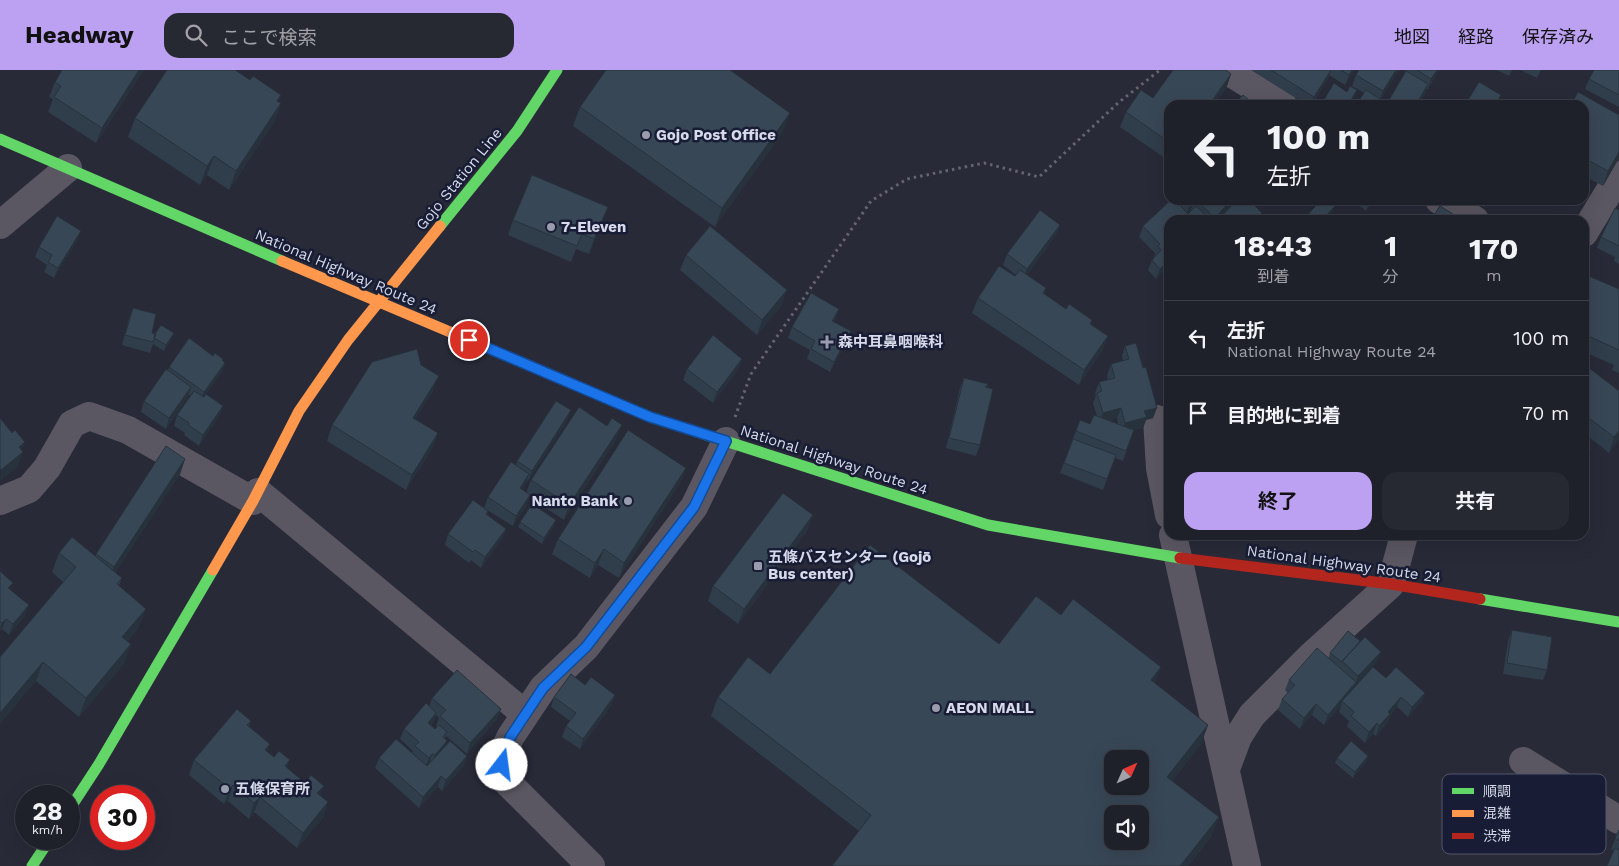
<!DOCTYPE html>
<html lang="ja">
<head>
<meta charset="utf-8">
<style>
  body { margin:0; font-family:"Work Sans","Noto Sans JP",sans-serif; background:#262832; color:#f1f3f6; height:100vh; display:flex; flex-direction:column; font-size:19px; white-space:nowrap }
  * { box-sizing:border-box; margin:0 }
  p { font-size:16px; color:#a1a3a8 }
  .icon { flex:none; width:28px; height:28px; fill:none; stroke:currentColor; stroke-width:2; stroke-linecap:round; stroke-linejoin:round }
  .map { position:relative; flex:1; overflow:hidden }
  .sheet { position:absolute; left:1164px; top:145px; width:425px; height:325px; display:flex; flex-direction:column; background:#1e202a; border-radius:15px; box-shadow:0 5px 20px #0002,0 0 0 1px #3c3e47 }
  .sheet>* { flex:none }
  .guide { position:absolute; left:1164px; top:30px; width:425px; height:105px; border-radius:15px; box-shadow:0 5px 20px #0002,0 0 0 1px #3c3e47; background:#1e202a; color:#f1f3f6; overflow:hidden }
  .needle { width:32px; rotate:45deg }
  .controls { position:absolute; left:1104px; top:680px; display:grid; gap:10px }
  .controls a { display:grid; place-items:center; width:45px; height:45px; border-radius:10px; background:#1e202a; box-shadow:0 5px 20px #0002,0 0 0 1px #3c3e47; font-size:25px }
  .speed { position:absolute; left:15px; top:715px; display:flex; gap:10px; font-size:25px; font-weight:700; text-align:center }
  .speed>* { display:grid; place-content:center; width:65px; height:65px; border-radius:50%; background:#1e202a; box-shadow:0 5px 20px #0002,0 0 0 1px #3c3e47; line-height:1 }
  .speed small { font-size:12px; font-weight:400 }
  .speed .limit { border:8px solid #d22; background:#fff; color:#111 }
  .pin { position:absolute; display:grid; place-items:center; width:42px; height:42px; color:#fff; margin:-21px; border:2px solid #fff; border-radius:50%; box-shadow:0 1px 5px #0007 }
  .me { position:absolute; width:55px; margin:-28px; rotate:15deg; stroke-linejoin:round; filter:drop-shadow(0 0 4px #0008) }
  .turn { display:flex; align-items:center; gap:18px; height:105px; padding:0 20px; font-size:22px }
  .turn .icon { width:65px; height:65px; stroke-width:2.5 }
  .turn b { display:block; font-size:35px; line-height:42px }
  .eta { display:flex; justify-content:space-evenly; align-items:center; height:85px; text-align:center }
  .eta b { font-size:30px; font-weight:700; line-height:35px }
  .button { display:flex; gap:10px; margin-top:auto; padding:10px 20px }
  .button a { flex:1; height:58px; border-radius:15px; background:#bca0f2; color:#111; font-size:20px; font-weight:700; line-height:58px; text-align:center }
  .button a+a { background:#262832; color:#f1f3f6 }
  ul { padding:0; list-style:none }
  li { display:flex; align-items:center; gap:15px; height:75px; padding:0 20px; border-top:1px solid #3c3e47 }
  li div { flex:1 }
  li b { display:block; font-size:19px }
  li em { font-style:normal }
  header { display:flex; align-items:center; gap:30px; box-sizing:border-box; height:70px; padding:0 25px; background:#bca0f2; color:#111 }
  header strong { font-size:24px }
  nav { display:flex; gap:28px; margin-inline-start:auto; font-size:18px }
  .search { width:350px; height:45px; background:#262832; display:flex; align-items:center; gap:12px; box-sizing:border-box; padding:0 18px; border-radius:15px; color:#a1a3a8; font-size:19px }
  .map>svg:first-child { display:block }
  .lines { fill:none; stroke-linecap:round; stroke-linejoin:round }
  .path { stroke:#66646e; stroke-width:3; stroke-dasharray:2.5 4; stroke-linecap:butt }
  .street { stroke:#5b5762; stroke-width:28 }
  .fast { stroke:#63d668; stroke-width:11 }
  .slow { stroke:#ff974d; stroke-width:11 }
  .jam { stroke:#b3261e; stroke-width:11 }
  .wall { fill:#303d4a; fill-rule:evenodd }
  .shaded-wall { fill:#27323c }
  .building { fill:#384756; stroke:#27323c; fill-rule:evenodd }
  .route-casing { stroke:#114b97; stroke-width:12 }
  .route { stroke:#1a73e8; stroke-width:9 }
  .poi-dot { fill:#999cac; stroke:#181d35; stroke-width:2 }
  .labels { text-anchor:middle; dominant-baseline:central; stroke-width:5; stroke-linejoin:round; paint-order:stroke }
  .poi-label { font-size:15px; font-weight:bold; fill:#d6daeb; stroke:#181d35; text-anchor:start }
  .street-label { font-size:15px; fill:#d6daeb; stroke:#181d35 }
  .key { fill:#181d35; stroke:#51566c; stroke-width:1 }
  .key-label { font-size:14px; fill:#d6daeb }
</style>
</head>
<body>
<header>
<strong>Headway</strong>
<div class="search"><svg class="icon" aria-label="search" viewBox="0 0 24 24"><circle cx="10" cy="10" r="6"/><path d="M15 15l6 6"/></svg>ここで検索</div>
<nav><a>地図</a><a>経路</a><a>保存済み</a></nav>
</header>
<div class="map">
<svg width="1619" height="796" viewBox="0 0 1619 796">
  <rect width="100%" height="100%" fill="#282a38"/>
  <g class="lines">
    <!-- path -->
    <path class="path" d="M735,347L751,304L871,131L907,109L984,93L1039,107L1118,33L1160,0"/>
    <!-- street -->
    <path class="street" d="M1226,0L1283,35
      M1439,130L1475,150
      M0,155L68,98
      M1584,163L1619,105
      M1157,349L1160,398L1169,445
      M258,422L525,644
      M0,431L29,419L47,398L72,354L89,346L128,360L253,431
      M1173,465L1247,796
      M1523,691L1619,750
      M1226,699L1238,667L1252,645L1310,587L1391,514L1404,465
      M591,796L501,706L502,684L511,666L543,618L586,577L694,437L726,371"/>
    <!-- fast -->
    <path class="fast" d="M0,69L282,191
      M440,156L517,61L557,0
      M694,361L988,455L1180,488
      M1480,529L1619,552
      M69,740L99,694L213,500
      M32,796L50,769"/>
    <!-- slow -->
    <path class="slow" d="M282,191L495,281
      M213,500L253,431L299,341L348,270L440,156"/>
    <!-- jam -->
    <path class="jam" d="M495,281L650,347L694,361
      M1180,488L1391,514L1480,529"/>
  </g>
  <!-- wall -->
  <path class="wall" d="M62,0H144L96,73L48,42L53,29L49,27L55,12Z
    M1251,0H1354L1345,15L1329,5L1327,10L1312,35H1307Z
    M1359,0H1398L1381,29L1388,34L1389,30L1412,5L1405,0H1439L1428,19H1427L1425,24L1419,35H1356L1364,23L1352,16L1356,5Z
    M1497,0H1512L1509,6Z
    M1520,0H1541L1537,8Z
    M1619,0V37L1585,19L1589,9Z
    M1231,4L1226,19L1169,35V91L1120,57L1126,42Z
    M278,32L281,33L274,53L229,120L207,105L200,115L128,67L135,48Z
    M1584,35L1619,45V88L1603,116L1584,106Z
    M580,37L783,62L715,157L573,56Z
    M1169,112V129L1164,124Z
    M1170,130H1236V131L1260,150H1169V197L1156,209L1148,200L1152,190L1154,187L1155,183L1139,167L1143,156Z
    M1352,130H1374L1366,141Z
    M1472,130H1489L1484,137Z
    M1619,140V194L1614,191L1615,187L1597,178L1601,167Z
    M513,150L602,152L589,184L576,179L571,192L508,165Z
    M1060,155L1056,165L1027,205L1046,218L1044,224L1066,239L1092,250L1091,254L1108,266L1102,281L1079,315L972,243L978,228L1015,206L1016,205L1003,195L1007,184Z
    M77,171L54,208L44,202L47,195L35,187L39,177Z
    M686,185L782,235L757,265L680,200Z
    M1584,204L1619,219V303L1612,300L1614,295L1584,282Z
    M133,238L152,263L172,268L164,281L153,274L150,283L122,275L129,248Z
    M839,239L834,252L851,261L847,272L830,302L807,289L810,280L788,268L792,257Z
    M1125,276L1153,348L1146,350L1143,358L1134,360L1123,391L1115,388L1103,420L1060,403L1080,350L1090,354L1097,346L1093,333L1096,325L1095,323L1099,312L1108,310L1107,305L1111,294L1123,291L1122,286ZM1117,348L1118,354L1110,350Z
    M213,286L225,293L221,303L206,324L223,336L219,346L199,376L184,365L185,363L174,356L177,345L191,326L189,324L188,327L166,359L141,342L144,331L168,300L169,297Z
    M1584,294L1619,321V369L1609,383L1584,363Z
    M421,295L433,321L415,349L438,363L432,379L406,420L327,371L332,355Z
    M687,299H739L713,333L683,310Z
    M964,308L988,314L987,318L980,375L976,386L946,378L960,318Z
    M567,351L528,411L527,410L525,415L522,420L526,423L531,410L616,370L564,450L529,427L526,436L513,456L484,438L488,427L516,395L517,391Z
    M185,389L180,404L115,503L122,508L119,516L139,558L128,571L131,574L124,594L79,647L36,611L0,654V587L63,512L52,502L59,483L95,486L96,484Z
    M686,398L680,413L619,508L598,495L590,508L552,484L558,469Z
    M488,441L487,445L506,459L502,469L481,498L471,490L469,493L445,475L448,464Z
    M520,452L554,456L542,474L518,457Z
    M808,460L738,554L708,531L713,516Z
    M0,501L25,546L9,565L2,559L0,561Z
    M1061,545L1155,613L1208,655L1201,674L1172,711L1212,766L1188,796H832L859,761L711,646L718,627L770,604L999,574Z
    M1512,560L1547,600L1543,610L1503,604L1508,571Z
    M1330,583L1377,592L1355,616L1354,618L1386,608L1425,623L1421,633L1408,647L1397,637L1390,646L1387,654L1376,666L1373,664L1365,673L1347,656L1349,651L1339,642L1341,636L1324,655L1312,645L1300,659L1278,640L1282,629L1288,623L1285,620L1289,610L1329,587Z
    M585,615L615,625L611,636L580,679L562,667L566,656L570,651L551,637L554,627Z
    M432,628L501,639L497,649L467,684L446,666L445,669V676L467,686L463,697L442,721L438,717L419,738L375,698L379,688L412,683L413,681L400,669L404,659L429,637ZM436,645L439,648L436,657H437L435,659L431,655L433,653Z
    M251,651L249,656L268,682L328,732L323,748L297,778L254,742L249,749L228,731L224,734L189,705L194,690Z
    M1368,686L1366,692L1353,708L1335,693L1337,688Z
    M1619,760V796L1614,781L1611,779Z"/>
  <!-- shaded-wall -->
  <path class="shaded-wall" d="M139,0H144L96,73L102,58Z
    M1331,0L1327,10L1311,35L1314,27Z
    M1352,0H1354L1345,15L1349,5Z
    M1396,0H1397L1395,5L1379,32L1383,21Z
    M1437,0H1439L1428,19L1431,9Z
    M1231,4L1226,19L1214,35H1209Z
    M1428,14L1425,24L1419,35H1416Z
    M1357,20L1355,26L1349,35H1348Z
    M1501,25L1497,35H1495Z
    M281,33L274,53L229,120L236,101Z
    M790,43L783,62L715,157L722,138Z
    M1619,82V88L1603,116L1608,101Z
    M214,86L207,105L200,115L207,96Z
    M1194,130L1191,140L1186,145L1190,135Z
    M1231,130H1236L1218,150H1214L1215,148Z
    M1371,130H1374L1366,141Z
    M1335,136L1331,146L1328,150H1322Z
    M608,137L602,152L589,184L594,169Z
    M1262,143L1260,150H1256Z
    M1060,155L1056,165L1023,210L1027,199Z
    M81,161L77,171L54,208L58,198Z
    M1169,190V197L1156,209L1160,199Z
    M787,220L782,235L757,265L762,250Z
    M839,239L835,250L828,261L832,251Z
    M851,261L847,272L830,302L834,292Z
    M174,263L172,268L164,281L166,275Z
    M1108,266L1102,281L1079,315L1084,300Z
    M742,289L739,299L713,333L717,322Z
    M225,293L221,303L200,333L204,322Z
    M439,306L433,321L407,363L413,348Z
    M191,317L188,327L166,359L169,348Z
    M223,336L219,346L199,376L203,365Z
    M1121,338L1117,348L1099,353L1103,343Z
    M1157,338L1153,348L1146,350L1143,358L1121,364L1125,353L1144,341Z
    M571,340L567,351L528,411L532,401Z
    M622,355L616,370L564,450L569,435Z
    M1619,361V369L1609,383L1614,367Z
    M438,363L432,379L406,420L412,405Z
    M25,372L20,385L23,382L18,397L0,411L1,400L19,377Z
    M1591,378L1587,388L1584,394V389Z
    M185,389L180,404L109,512L114,497Z
    M1588,393L1584,403V404V400Z
    M686,398L680,413L619,508L624,493Z
    M529,404L525,415L516,429L520,418Z
    M530,425L526,436L513,456L516,446Z
    M813,445L808,460L738,554L744,539Z
    M556,450L554,456L542,474L544,468Z
    M506,459L502,469L481,498L485,487Z
    M604,479L598,495L590,508L595,493Z
    M29,535L25,546L9,565L13,554Z
    M146,539L139,558L115,586L122,567Z
    M6,549L2,559L0,561V558L2,553Z
    M131,574L124,594L79,647L86,628Z
    M1381,582L1377,592L1355,616L1353,622L1342,631L1341,636L1324,655L1328,645L1356,613L1358,606Z
    M43,592L36,611L0,654V643Z
    M1161,597L1154,616L1151,610Z
    M1425,623L1421,633L1408,647L1412,637Z
    M615,625L611,636L580,679L583,669Z
    M1401,627L1397,637L1390,646L1387,654L1376,666L1379,656L1388,642Z
    M1316,634L1312,645L1300,659L1304,648Z
    M501,639L497,649L467,684L470,673Z
    M436,643L433,653L424,663L428,653Z
    M1377,653L1373,664L1365,673L1369,662Z
    M1208,655L1201,674L1160,726L1167,707Z
    M447,671L443,681L431,696L435,685Z
    M270,674L265,689V680Z
    M432,684L429,694L425,698L429,688Z
    M467,686L463,697L442,721L446,710Z
    M1368,686L1366,692L1353,708L1355,702Z
    M290,690L285,705V696Z
    M441,706L438,717L419,738L423,727Z
    M233,715L228,731L224,734L230,719Z
    M324,716L318,731L317,723Z
    M260,727L254,742L249,749L254,733Z
    M328,732L323,748L297,778L303,763Z
    M1219,747L1212,766L1188,796H1180Z"/>
  <!-- building -->
  <path class="building" d="M62,0H139L102,58L54,27L61,16L55,12Z
    M167,0H235L250,10L253,6L281,25L277,31L281,33L236,101L214,86L207,96L135,48Z
    M606,0H730L790,43L722,138L580,37Z
    M1173,0H1226L1231,4L1209,35H1169V72L1126,42L1141,20L1153,28Z
    M1271,0H1331L1314,27Z
    M1341,0H1352L1349,5Z
    M1359,0H1396L1383,21L1356,5Z
    M1417,0H1437L1431,9Z
    M1594,0H1619V25L1589,9Z
    M1406,1L1428,14L1416,35H1398L1389,30Z
    M1479,12L1501,25L1495,35H1465Z
    M1334,13L1347,22L1350,16L1357,20L1348,35H1321Z
    M1366,20L1388,34V35H1356Z
    M1578,22L1619,45V82L1608,101L1584,88V35H1571Z
    M1243,25L1255,35H1234Z
    M532,105L608,137L594,169L582,164L577,176L513,150Z
    M1171,130H1175L1188,144L1196,136L1210,150H1169V190L1160,199L1152,190L1161,180L1158,176L1160,174L1143,156Z
    M1185,130H1194L1190,135Z
    M1196,130H1231L1215,148Z
    M1237,130H1249L1262,143L1256,150H1218Z
    M1321,130H1328L1335,136L1322,150H1303Z
    M1440,136L1459,148L1457,150H1431Z
    M1615,138L1619,140V176L1601,167Z
    M1040,140L1060,155L1027,199L1007,184Z
    M57,146L81,161L58,198L48,192L52,185L39,177Z
    M710,156L787,220L762,250L686,185Z
    M999,196L1015,206L1020,200L1046,218L1043,223L1066,239L1069,234L1092,250L1090,254L1108,266L1084,300L978,228Z
    M1584,204L1619,219V280L1584,264Z
    M811,223L839,239L832,251L851,261L834,292L811,279L815,271L792,257Z
    M133,238L156,244L152,263L156,264L153,272L125,265Z
    M161,255L174,263L166,275L154,268L155,264Z
    M713,265L742,289L717,322L687,299Z
    M189,268L213,286L215,283L223,289L222,290L225,293L204,322L169,297Z
    M1136,273L1143,298L1146,297L1157,338L1144,341L1147,347L1125,353L1121,338L1103,343L1097,323L1102,321L1099,312L1115,308L1111,294L1129,289L1125,276Z
    M417,279L421,295L439,306L413,348L438,363L412,405L332,355L372,292Z
    M1584,294L1619,321V361L1614,367L1584,344Z
    M166,299L191,317L169,348L144,331Z
    M964,308L988,314L985,317L993,319L980,375L949,368Z
    M194,321L204,327L206,324L223,336L203,365L188,355L189,353L177,345Z
    M556,331L571,340L532,401L517,391Z
    M579,337L607,356L612,348L622,355L569,435L531,410Z
    M1094,345L1134,360L1126,381L1076,361L1080,350L1090,354Z
    M0,348L12,363L15,360L25,372L19,377L23,382L1,400L0,399Z
    M628,360L686,398L624,493L604,479L595,493L558,469Z
    M1073,369L1116,385L1107,409L1064,393Z
    M1584,373L1591,378L1584,389Z
    M166,376L185,389L114,497L96,484Z
    M1584,390L1588,393L1584,400Z
    M511,392L529,404L520,418L530,425L516,446L488,427Z
    M783,423L813,445L744,539L713,516Z
    M473,430L488,441L486,444L506,459L485,487L475,480L473,482L448,464Z
    M532,434L556,450L544,468L520,452Z
    M72,467L122,508L117,514L146,539L122,567L131,574L86,628L43,592L0,643V587L76,497L59,483Z
    M870,475L999,574L1036,526L1061,545L1073,529L1161,597L1151,610L1208,655L1167,707L1219,747L1180,796H832L871,745L718,627L748,587L770,604ZM1112,689H1140V716H1112ZM1112,744H1140V771H1112Z
    M0,501L13,513L8,518L29,535L13,554L6,549L2,553L0,551Z
    M1512,560L1552,567L1547,600L1507,593Z
    M1348,561L1360,571L1342,592L1330,583Z
    M1365,567L1381,582L1358,606L1342,591Z
    M1317,578L1356,612L1328,645L1316,634L1304,648L1282,629L1295,615L1289,610Z
    M1373,597L1386,608L1396,597L1425,623L1412,637L1401,627L1388,642L1390,644L1379,656L1377,653L1369,662L1351,646L1354,642L1342,631Z
    M457,600L501,639L470,673L440,646L446,640L432,628Z
    M571,604L585,615L591,607L615,625L583,669L566,656L576,643L554,627Z
    M426,633L436,643L428,653L435,659L439,655L447,662L443,667L447,671L435,685L432,684L429,688L415,676L419,672L404,659Z
    M237,639L251,651L247,655L270,674L265,680L274,687L279,681L290,690L285,696L305,713L311,705L324,716L317,723L328,732L303,763L260,727L254,733L233,715L230,719L194,690Z
    M396,669L427,696L450,671L467,686L446,710L441,706L423,727L379,688Z
    M1351,671L1368,686L1355,702L1337,688Z
    M1619,760V771L1615,768Z
    M1615,778L1619,780V796H1607Z"/>
  <g class="lines">
    <defs>
      <path id="route" d="M469,270L650,347L726,371L694,437L586,577L543,618L511,666L502,684V695"/>
    </defs>
    <!-- route casing -->
    <use href="#route" class="route-casing"/>
    <!-- route -->
    <use href="#route" class="route"/>
  </g>
  <!-- markers -->
  <g class="poi-dot">
    <circle cx="646" cy="65" r="5"/>
    <circle cx="551" cy="157" r="5"/>
    <path d="M824.5 264.5h5v5h5v5h-5v5h-5v-5h-5v-5h5z"/>
    <circle cx="628" cy="431" r="5"/>
    <rect x="753" y="491" width="10" height="10" rx="2.5"/>
    <circle cx="936" cy="638" r="5"/>
    <circle cx="225" cy="719" r="5"/>
  </g>
  <g class="labels">
    <!-- poi labels -->
    <g class="poi-label">
      <text x="656" y="65">Gojo Post Office</text>
      <text x="561" y="157">7-Eleven</text>
      <text x="838" y="272">森中耳鼻咽喉科</text>
      <text x="618" y="431" text-anchor="end">Nanto Bank</text>
      <text x="768" y="487">五條バスセンター (Gojō<tspan x="768" dy="17">Bus center)</tspan></text>
      <text x="946" y="638">AEON MALL</text>
      <text x="235" y="719">五條保育所</text>
    </g>
    <!-- street labels -->
    <g class="street-label">
      <text transform="translate(459 109) rotate(-51)">Gojo Station Line</text>
      <text transform="translate(346 202) rotate(23)">National Highway Route 24</text>
      <text transform="translate(834 390) rotate(18)">National Highway Route 24</text>
      <text transform="translate(1344 494) rotate(8)">National Highway Route 24</text>
    </g>
  </g>
  <!-- legend -->
  <rect x="1442" y="704" width="164" height="80" rx="8" class="key"/>
  <rect x="1452" y="718" width="22" height="6" fill="#63d668"/>
  <rect x="1452" y="740" width="22" height="7" fill="#ff974d"/>
  <rect x="1452" y="763" width="22" height="6" fill="#b3261e"/>
  <g class="key-label">
    <text x="1483" y="726">順調</text>
    <text x="1483" y="748">混雑</text>
    <text x="1483" y="771">渋滞</text>
  </g>
</svg>
<div class="controls">
<a><svg class="needle" viewBox="-14 -14 28 28"><path d="M0-13l5 13h-10z" fill="#e53935"/><path d="M0 13l5-13h-10z" fill="#a1a3a8"/></svg></a>
<a><svg class="icon" aria-label="sound" viewBox="0 0 24 24"><path d="M4 9h4l5-4v14l-5-4H4zM17 9q2 3 0 6"/></svg></a>
</div>
<div class="speed"><div>28<small>km/h</small></div><div class="limit">30</div></div>
<div class="pin" style="left:469px;top:270px;background:#d93025"><svg class="icon" aria-label="arrive" viewBox="0 0 24 24"><path d="M6 21V4h12l-3 4 3 4H6"/></svg></div>
<svg class="me" style="left:502px;top:695px" viewBox="-20 -20 40 40"><circle r="19" fill="#fff"/><path d="M0-13L10 11 0 6-10 11z" fill="#1a73e8"/></svg>
<div class="guide">
<div class="turn"><svg class="icon" aria-label="left" viewBox="0 0 24 24"><path d="M17 20v-9H6M10 6l-5 5 5 5"/></svg><div><b>100 m</b>左折</div></div>
</div>
<section class="sheet">
<div class="eta">
<div><b>18:43</b><p>到着</p></div>
<div><b>1</b><p>分</p></div>
<div><b>170</b><p>m</p></div>
</div>
<ul>
<li><svg class="icon" aria-label="left" viewBox="0 0 24 24"><path d="M17 20v-9H6M10 6l-5 5 5 5"/></svg><div><b>左折</b><p>National Highway Route 24</p></div><em>100 m</em></li>
<li><svg class="icon" aria-label="arrive" viewBox="0 0 24 24"><path d="M6 21V4h12l-3 4 3 4H6"/></svg><div><b>目的地に到着</b></div><em>70 m</em></li>
</ul>
<div class="button"><a>終了</a><a>共有</a></div>
</section>
</div>
</body>
</html>
